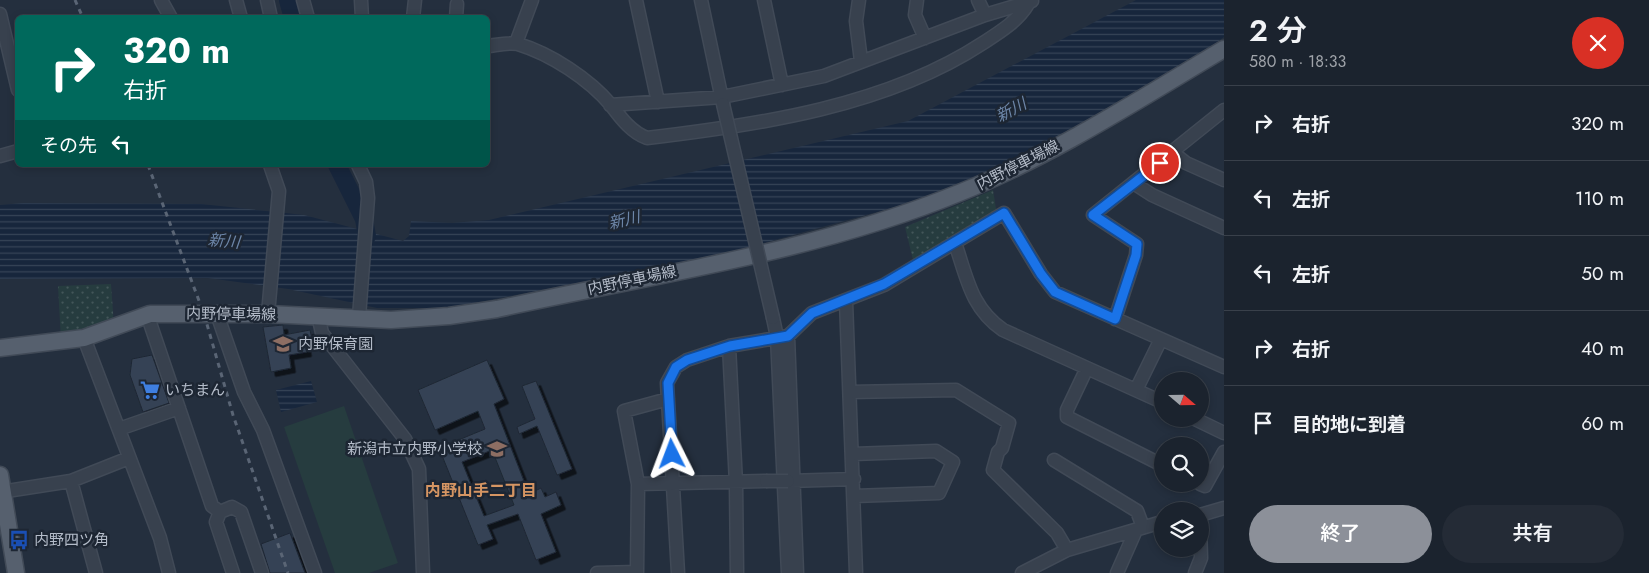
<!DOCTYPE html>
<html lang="ja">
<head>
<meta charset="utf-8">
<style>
  body { margin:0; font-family:Jost,"Noto Sans JP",sans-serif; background:#242b36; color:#f1f3f6; height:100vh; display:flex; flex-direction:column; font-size:19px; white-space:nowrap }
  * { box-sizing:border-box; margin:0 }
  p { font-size:16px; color:#a0a4aa }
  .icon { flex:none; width:28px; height:28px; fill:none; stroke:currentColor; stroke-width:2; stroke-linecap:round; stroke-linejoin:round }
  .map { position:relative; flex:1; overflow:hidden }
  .panel { display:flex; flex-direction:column; background:#1b232e; width:425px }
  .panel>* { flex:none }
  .banner { position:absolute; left:15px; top:15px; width:475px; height:152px; border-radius:8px; box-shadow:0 2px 8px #0003,0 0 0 1px #39404a; background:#00695c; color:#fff; overflow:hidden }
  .needle { width:32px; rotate:110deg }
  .fabs { position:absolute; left:1154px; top:372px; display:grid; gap:10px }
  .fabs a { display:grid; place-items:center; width:55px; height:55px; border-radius:50%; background:#1b232e; box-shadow:0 2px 8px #0003,0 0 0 1px #39404a; font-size:25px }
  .pin { position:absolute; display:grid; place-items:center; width:42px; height:42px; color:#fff; margin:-21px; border:2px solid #fff; border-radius:50%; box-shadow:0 1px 5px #0007 }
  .me { position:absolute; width:55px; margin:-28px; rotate:357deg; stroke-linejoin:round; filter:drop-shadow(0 0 4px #0008) }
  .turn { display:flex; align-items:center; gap:18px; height:105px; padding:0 25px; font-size:22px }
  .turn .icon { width:65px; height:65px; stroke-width:2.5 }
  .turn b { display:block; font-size:35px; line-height:42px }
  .then { display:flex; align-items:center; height:48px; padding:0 25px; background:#0003; gap:10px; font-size:19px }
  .round { display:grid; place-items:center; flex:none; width:52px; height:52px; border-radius:26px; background:#242b36 }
  .overview { display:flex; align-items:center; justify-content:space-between; height:85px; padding:0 25px }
  h1 { font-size:30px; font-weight:600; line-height:38px }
  .action { display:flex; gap:10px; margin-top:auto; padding:10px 25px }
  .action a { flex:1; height:58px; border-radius:30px; background:#8c9099; color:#fff; font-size:20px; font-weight:600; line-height:58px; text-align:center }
  .action a+a { background:#242b36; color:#f1f3f6 }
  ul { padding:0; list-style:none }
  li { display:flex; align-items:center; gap:15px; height:75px; padding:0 25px; border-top:1px solid #39404a }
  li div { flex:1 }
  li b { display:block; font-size:19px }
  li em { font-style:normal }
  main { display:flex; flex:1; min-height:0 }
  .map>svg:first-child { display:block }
  .green { fill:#263c3f }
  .park { fill:url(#park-dots) }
  .water { fill:url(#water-rules) }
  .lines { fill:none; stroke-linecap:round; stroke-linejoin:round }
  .river { stroke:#17263c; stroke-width:18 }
  .building { fill:#364354; stroke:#1f2835; fill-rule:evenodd; filter:url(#shadow) }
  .minor-casing { stroke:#414a57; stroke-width:15 }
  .major-casing { stroke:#414a57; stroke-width:19 }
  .minor { stroke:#38414e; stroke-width:12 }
  .major { stroke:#56606e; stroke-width:16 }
  .rail { stroke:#5a6575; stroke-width:3; stroke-dasharray:5 5; stroke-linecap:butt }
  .minor-bridge-casing { stroke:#414a57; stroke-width:15; stroke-linecap:butt }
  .minor-bridge { stroke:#38414e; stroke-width:12 }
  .route-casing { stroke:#114b97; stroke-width:12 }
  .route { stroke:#1a73e8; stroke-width:9 }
  .labels { text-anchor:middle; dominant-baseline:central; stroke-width:5; stroke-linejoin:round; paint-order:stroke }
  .street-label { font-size:15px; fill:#b4bcc9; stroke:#1d2633 }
  .poi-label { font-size:15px; fill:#b4bcc9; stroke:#1d2633; text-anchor:start }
  .water-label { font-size:16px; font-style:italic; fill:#6d86a8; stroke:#1d2633 }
  .neighbourhood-label { font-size:16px; font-weight:bold; fill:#d59563; stroke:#1d2633 }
</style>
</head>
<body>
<main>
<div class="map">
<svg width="1224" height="573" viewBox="0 0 1224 573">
  <defs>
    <pattern id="park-dots" width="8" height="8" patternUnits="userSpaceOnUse" patternTransform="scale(1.25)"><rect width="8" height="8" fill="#263c3f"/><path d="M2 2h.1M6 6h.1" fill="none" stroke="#435659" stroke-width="1.8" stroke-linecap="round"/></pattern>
    <pattern id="water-rules" width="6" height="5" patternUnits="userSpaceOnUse" patternTransform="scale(1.25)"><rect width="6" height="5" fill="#17263c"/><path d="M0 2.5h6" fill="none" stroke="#364457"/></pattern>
    <filter id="shadow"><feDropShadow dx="4.5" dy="4.5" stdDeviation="0" flood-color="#0009"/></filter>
  </defs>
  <rect width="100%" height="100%" fill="#242f3e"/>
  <!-- green -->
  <path class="green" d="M344,406L398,563L369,573H335L284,427Z"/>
  <!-- park -->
  <path class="park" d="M993,190L997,215L914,264L905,227Z
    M111,284L114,326L61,340L58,286Z"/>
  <!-- water -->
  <path class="water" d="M1136,0H1224V37L1205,51L979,184L724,254L449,308H377L288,289L208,278L0,279V205L23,203L201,204L304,215L403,241L409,236L411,221L452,223L489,220L908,121Z
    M311,381L317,402L281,412L276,390Z"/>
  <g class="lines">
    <!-- river -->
    <path class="river" d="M288,0L293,18
      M337,165L364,219L367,236"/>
  </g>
  <!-- building -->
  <path class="building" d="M283,325L284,335L310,330L313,344L306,346L307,352L289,355L291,368L271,372L263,327Z
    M152,355L169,403L143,412L130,375L132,359Z
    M487,360L504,399L494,404L529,494L541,488L545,497L556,492L561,505L541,514L556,552L536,560L518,514L487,525L493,539L478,545L439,448L485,429L478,411L435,430L418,390ZM492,450L514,505L484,516L462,462Z
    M536,381L572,469L557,475L537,426L519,434L517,427L535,419L522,386Z
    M290,533L305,573H270L261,544Z"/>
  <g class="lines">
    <defs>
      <path id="minor" d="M161,0L171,18
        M236,0L241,18
        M267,0L271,18
        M303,0L308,18
        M361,0L362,18
        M636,0L658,102
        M701,0L723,104
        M764,0L782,85
        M859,0L856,21L861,61
        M917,0L915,15L925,38
        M978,0L985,15
        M0,14L18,90
        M413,18L415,0
        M456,18L457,4
        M516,43L532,0
        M488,46C497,45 509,42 518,44C551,54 589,79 611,105C621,118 631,132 647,138C759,125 887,106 983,43C1000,32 1018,21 1028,4
        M610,105L722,97L824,76L985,15L1032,1
        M1173,153L1186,163L1224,180
        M0,156L18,151
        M358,165L366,182L368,198L359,317
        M1135,184L1152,195L1224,228
        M955,243C967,278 971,308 1003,330L1162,402
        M846,301L856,573
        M150,314V323L212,506L220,512
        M217,314L244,392L263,430L315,573
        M268,314L279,191L270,165
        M318,315L322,333L405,439L419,469L423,573
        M773,318L777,337L788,573
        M1115,319L1136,255L1137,244L1093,215L1224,110
        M788,336L797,573
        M84,338L160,538L169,573
        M729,346L736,483L737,573
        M1087,368L1067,410V417L1162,465
        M1136,390L1161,339
        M850,392L956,390L1009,423L1002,448L998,452L993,470L1057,533L1067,550
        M668,399L624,411L638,484L766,481
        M1195,419L1224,433
        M119,429L179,408
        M853,454L936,451L953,462L939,493L854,496
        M1054,460L1137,511L1143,527
        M71,481L96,573
        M788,481L854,479
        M1200,484L1205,486L1224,452
        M0,492L71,481L129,458
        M1200,515L1224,508
        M233,573L216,522L220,512L232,507L241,512L262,573
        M597,573L637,572L638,484
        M678,573L667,383L676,367L687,360L729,346L788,336L812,313L884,285L1004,213L1041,274L1055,292L1224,367
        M1022,573L1067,550L1162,522
        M1117,573L1136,530
        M1195,573L1201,558L1200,526"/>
      <path id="major" d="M0,348L84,338L150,314H268L391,320L449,316L497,309C651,275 812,253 959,193C1052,156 1138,100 1224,49
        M0,475L16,573"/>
    </defs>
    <!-- minor casing -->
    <use href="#minor" class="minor-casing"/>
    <!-- major casing -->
    <use href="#major" class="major-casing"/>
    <!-- minor -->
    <use href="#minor" class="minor"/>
    <!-- major -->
    <use href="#major" class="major"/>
    <!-- rail -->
    <path class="rail" d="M75,0L83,18
      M148,165L204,314L233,415L288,573"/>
    <defs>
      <path id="minor-bridge" d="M723,104L773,318
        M766,481H788"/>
    </defs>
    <!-- minor-bridge casing -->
    <use href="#minor-bridge" class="minor-bridge-casing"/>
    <!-- minor-bridge -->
    <use href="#minor-bridge" class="minor-bridge"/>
  </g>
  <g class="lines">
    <defs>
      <path id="route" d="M672,454L668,383L676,367L687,360L730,346L788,336L812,313L884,284L1004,213L1041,274L1055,292L1115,319L1136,255L1137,244L1093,215L1160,163"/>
    </defs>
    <!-- route casing -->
    <use href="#route" class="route-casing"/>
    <!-- route -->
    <use href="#route" class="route"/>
  </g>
  <!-- icons -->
  <defs>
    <symbol id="school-bare" viewBox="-9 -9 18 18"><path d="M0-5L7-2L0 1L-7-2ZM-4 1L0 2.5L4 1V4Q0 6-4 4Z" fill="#8d6e63" stroke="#1d2633" stroke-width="2.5" paint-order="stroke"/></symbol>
    <symbol id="supermarket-bare" viewBox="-9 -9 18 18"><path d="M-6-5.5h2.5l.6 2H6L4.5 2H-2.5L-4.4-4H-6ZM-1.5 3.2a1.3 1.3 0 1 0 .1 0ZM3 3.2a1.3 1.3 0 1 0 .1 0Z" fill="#3f7fe0" stroke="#1d2633" stroke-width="2.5" paint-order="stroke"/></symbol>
    <symbol id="bus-bare" viewBox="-9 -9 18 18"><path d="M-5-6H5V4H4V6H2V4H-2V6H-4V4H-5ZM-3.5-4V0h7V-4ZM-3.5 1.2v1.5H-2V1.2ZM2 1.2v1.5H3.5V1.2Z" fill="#1a4fb4" stroke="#1d2633" stroke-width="2.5" paint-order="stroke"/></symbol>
  </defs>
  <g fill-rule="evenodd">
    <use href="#school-bare" x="269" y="330" width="28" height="28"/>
    <use href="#supermarket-bare" x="136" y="376" width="28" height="28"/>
    <use href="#school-bare" x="483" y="435" width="28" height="28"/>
    <use href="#bus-bare" x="5" y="526" width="28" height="28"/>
  </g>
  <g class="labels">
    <!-- street labels -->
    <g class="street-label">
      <text transform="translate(1018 165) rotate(-27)">内野停車場線</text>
      <text transform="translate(632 280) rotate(-12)">内野停車場線</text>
      <text transform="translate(231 314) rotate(1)">内野停車場線</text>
    </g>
    <!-- poi labels -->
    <g class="poi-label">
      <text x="298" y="344">内野保育園</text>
      <text x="165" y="390">いちまん</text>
      <text x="482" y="449" text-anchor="end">新潟市立内野小学校</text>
      <text x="34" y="540">内野四ツ角</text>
    </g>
    <!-- water labels -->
    <g class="water-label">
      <text transform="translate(1011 110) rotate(-28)">新川</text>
      <text transform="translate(624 220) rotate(-13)">新川</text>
      <text transform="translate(224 241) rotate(5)">新川</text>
    </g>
    <!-- neighbourhood labels -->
    <g class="neighbourhood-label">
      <text x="481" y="490">内野山手二丁目</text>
    </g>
  </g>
</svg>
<div class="fabs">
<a><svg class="needle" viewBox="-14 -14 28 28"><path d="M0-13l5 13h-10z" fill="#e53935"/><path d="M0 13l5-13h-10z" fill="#a0a4aa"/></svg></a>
<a><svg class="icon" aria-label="search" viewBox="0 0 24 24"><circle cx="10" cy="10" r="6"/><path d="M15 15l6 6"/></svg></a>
<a><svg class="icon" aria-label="layers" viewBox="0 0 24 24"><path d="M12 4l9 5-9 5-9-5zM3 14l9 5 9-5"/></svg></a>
</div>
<div class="pin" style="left:1160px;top:163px;background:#d93025"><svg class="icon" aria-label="arrive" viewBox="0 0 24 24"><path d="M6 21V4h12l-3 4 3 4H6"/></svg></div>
<svg class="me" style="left:672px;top:454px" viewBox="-20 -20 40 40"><path d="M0-17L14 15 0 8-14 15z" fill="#1a73e8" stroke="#fff" stroke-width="4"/></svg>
<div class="banner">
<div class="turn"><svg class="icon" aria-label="right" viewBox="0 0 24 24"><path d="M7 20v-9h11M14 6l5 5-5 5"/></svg><div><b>320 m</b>右折</div></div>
<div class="then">その先<svg class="icon" aria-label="left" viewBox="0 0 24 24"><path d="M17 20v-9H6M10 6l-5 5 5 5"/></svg></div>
</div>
</div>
<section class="panel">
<div class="overview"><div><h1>2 分</h1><p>580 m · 18:33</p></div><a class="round" style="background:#d93025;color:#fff"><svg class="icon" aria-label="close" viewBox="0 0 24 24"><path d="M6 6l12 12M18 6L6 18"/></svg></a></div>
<ul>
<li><svg class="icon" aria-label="right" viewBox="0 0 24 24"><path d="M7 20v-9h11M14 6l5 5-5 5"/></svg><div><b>右折</b></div><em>320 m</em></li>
<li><svg class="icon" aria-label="left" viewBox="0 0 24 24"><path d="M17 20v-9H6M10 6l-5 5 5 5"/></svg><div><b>左折</b></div><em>110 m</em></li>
<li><svg class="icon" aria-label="left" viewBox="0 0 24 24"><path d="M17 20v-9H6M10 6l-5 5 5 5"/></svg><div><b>左折</b></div><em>50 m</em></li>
<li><svg class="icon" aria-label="right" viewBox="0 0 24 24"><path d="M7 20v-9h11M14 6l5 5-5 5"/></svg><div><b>右折</b></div><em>40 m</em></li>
<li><svg class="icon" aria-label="arrive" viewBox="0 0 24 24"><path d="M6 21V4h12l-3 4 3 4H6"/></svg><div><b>目的地に到着</b></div><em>60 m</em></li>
</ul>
<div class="action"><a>終了</a><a>共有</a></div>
</section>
</main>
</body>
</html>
